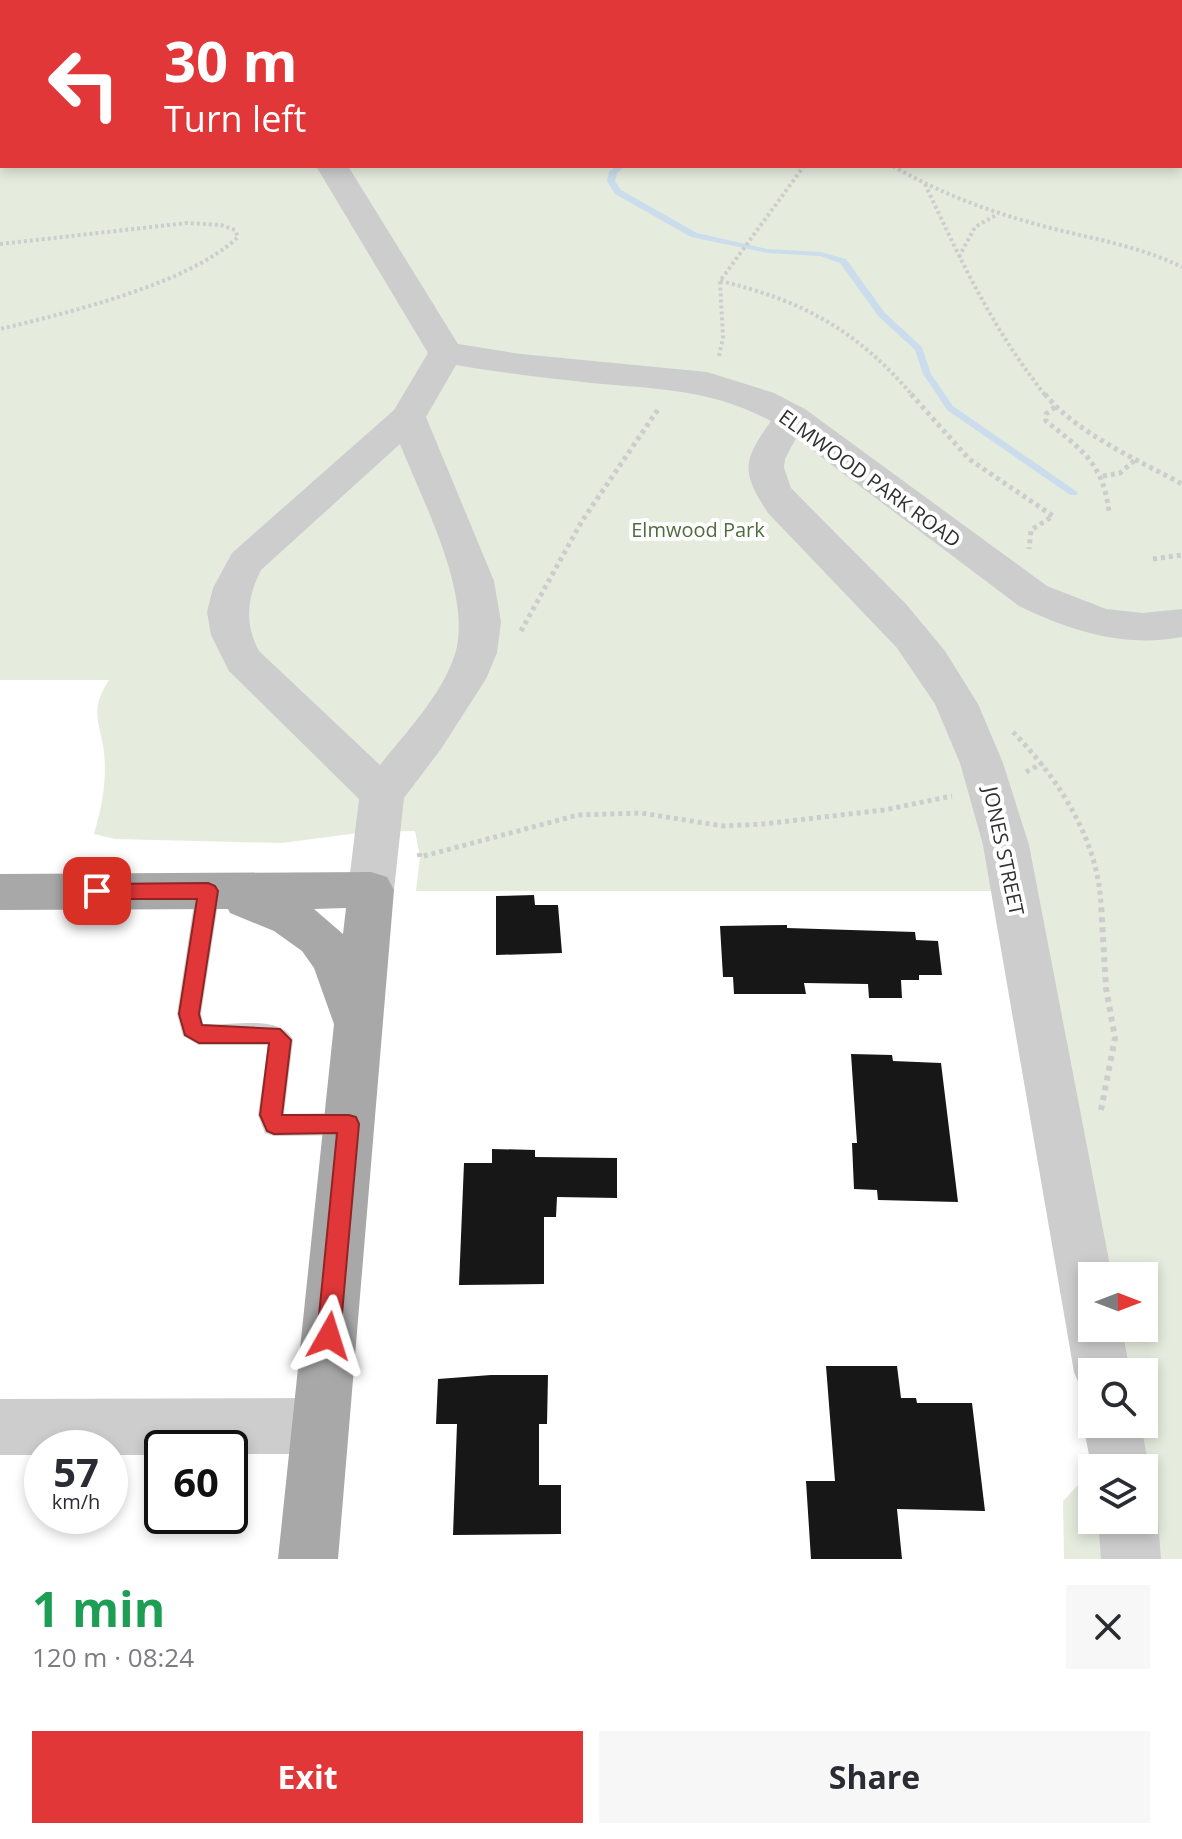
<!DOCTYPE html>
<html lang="en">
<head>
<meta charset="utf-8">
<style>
  body { margin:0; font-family:"Open Sans",sans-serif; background:#f7f7f7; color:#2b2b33; height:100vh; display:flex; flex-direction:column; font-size:30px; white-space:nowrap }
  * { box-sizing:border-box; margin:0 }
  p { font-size:26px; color:#7c7c81 }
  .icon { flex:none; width:44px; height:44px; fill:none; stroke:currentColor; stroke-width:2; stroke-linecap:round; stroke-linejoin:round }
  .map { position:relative; height:1559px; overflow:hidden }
  .sheet { display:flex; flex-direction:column; background:#fff; flex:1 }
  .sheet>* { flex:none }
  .guide { position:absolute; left:0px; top:0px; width:1182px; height:168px; box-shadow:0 4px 12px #0003; background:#e13738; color:#fff; overflow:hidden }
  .needle { width:52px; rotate:90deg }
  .controls { position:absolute; left:1078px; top:1262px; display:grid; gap:16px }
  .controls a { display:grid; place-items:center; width:80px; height:80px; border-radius:0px; background:#fff; box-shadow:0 4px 12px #0003; font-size:40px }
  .speed { position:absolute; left:24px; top:1430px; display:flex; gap:16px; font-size:40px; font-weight:700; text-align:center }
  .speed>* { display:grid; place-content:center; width:104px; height:104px; border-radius:50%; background:#fff; box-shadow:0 4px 12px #0003; line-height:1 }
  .speed small { font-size:20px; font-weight:400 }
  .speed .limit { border:4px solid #111; border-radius:12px; background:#fff; color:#111 }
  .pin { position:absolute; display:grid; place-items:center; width:68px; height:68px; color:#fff; margin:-34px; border-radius:16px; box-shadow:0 4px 12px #0006 }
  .me { position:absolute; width:88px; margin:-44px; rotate:6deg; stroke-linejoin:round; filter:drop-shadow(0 0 6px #0008) }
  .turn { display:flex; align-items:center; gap:28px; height:168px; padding:0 32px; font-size:36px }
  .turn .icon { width:104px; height:104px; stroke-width:2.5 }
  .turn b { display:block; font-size:56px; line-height:68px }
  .round { display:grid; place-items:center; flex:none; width:84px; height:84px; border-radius:0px; background:#f7f7f7 }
  .overview { display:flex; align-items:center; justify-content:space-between; height:136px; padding:0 32px }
  h1 { font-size:48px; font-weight:700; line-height:60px; color:#1e9e55 }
  .cta { display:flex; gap:16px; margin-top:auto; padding:16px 32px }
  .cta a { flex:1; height:92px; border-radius:0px; background:#e13738; color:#fff; font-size:32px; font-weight:700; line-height:92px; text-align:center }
  .cta a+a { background:#f7f7f7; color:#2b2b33 }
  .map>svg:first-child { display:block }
  .green { fill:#e5ecde; fill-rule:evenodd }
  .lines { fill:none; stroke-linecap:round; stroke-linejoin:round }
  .stream { fill:#cbddec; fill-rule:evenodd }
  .building { fill:#171717 }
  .path-far2 { stroke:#cdcdcd; stroke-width:4; stroke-dasharray:3 3; stroke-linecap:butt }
  .path-far1 { stroke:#cdcdcd; stroke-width:5; stroke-dasharray:4 4; stroke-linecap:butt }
  .path { stroke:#cdcdcd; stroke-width:6; stroke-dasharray:5 5; stroke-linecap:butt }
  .lane { fill:#cdcdcd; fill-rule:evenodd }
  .street { fill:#cdcdcd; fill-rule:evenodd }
  .primary { fill:#a8a8a8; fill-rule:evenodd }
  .route { fill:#e13738; stroke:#922424; stroke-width:2 }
  .labels { text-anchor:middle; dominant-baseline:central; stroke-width:8; stroke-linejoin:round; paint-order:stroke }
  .street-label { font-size:20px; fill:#303030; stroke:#fff }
  .park-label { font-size:20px; fill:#506b3e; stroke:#fff }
</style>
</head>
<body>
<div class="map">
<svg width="1182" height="1559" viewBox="0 0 1182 1559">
  <rect width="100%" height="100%" fill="#fff"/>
  <!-- green -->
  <path class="green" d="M0,0H1182V1559H1064L1063,1501L1092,1470V1520H1144V1468L1131,1424H1144V1372H1126L1118,1328H1144V1276H1108L1037,891H416L420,857L415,831L366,832L282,843L115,839L94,834C102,807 107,781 104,752C100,722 89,710 109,680H0ZM2,2H1180V166H2Z"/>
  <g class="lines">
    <!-- stream -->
    <path class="stream" d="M410,0H418L417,2H409Z
      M616,166H625L617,173L615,181L621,190L697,233L767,249L821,252L846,259L885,313L922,347L931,374L953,406L1076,491L1078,493L1076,495H1070L947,410L923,374L915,350L879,317L840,263L820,256L767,253L691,237L615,194L607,181L609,172Z"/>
  </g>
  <!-- building -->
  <path class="building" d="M534,895L535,905H558L562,953L496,955V896Z
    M787,925V928L915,932L916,940L938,941L942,975H919V980H901L902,998H869L868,984L804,983L806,994H734L733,977H723L720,926Z
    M851,1054L892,1055L893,1061L941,1063L958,1202L878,1200L877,1190L854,1189L852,1143H857Z
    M492,1149L535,1150V1157L617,1158V1198L557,1197L556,1217H544V1284L459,1285L464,1163H492Z
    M826,1366H897L901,1398H916L917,1403H972L985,1511L897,1509L902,1559H811L806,1481H835Z
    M491,1375H548L547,1424H539V1485H561V1534L453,1535L457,1424H436L438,1379Z"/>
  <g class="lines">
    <!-- path-far2 -->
    <path class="path-far2" d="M632,0L635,2
      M893,166C941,194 993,213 1047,227C1093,239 1139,246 1182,267
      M925,184C960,259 994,332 1046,396
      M0,244L187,223L221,225L235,230L238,237C189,284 67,313 0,329
      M959,257L975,227L998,214
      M720,281C802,300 858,331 913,396
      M719,356L723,338L720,281L804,166"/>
    <!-- path-far1 -->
    <path class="path-far1" d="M911,394L969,459L1053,516L1031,530L1029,549
      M1045,394C1076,433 1138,460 1182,484
      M1055,407L1046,414V421C1082,450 1104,464 1109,513
      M1103,476L1120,473L1135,460
      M1153,559L1182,555
      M521,631L582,521L659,408
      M1013,732C1058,778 1098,839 1101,905
      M1026,772L1043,763
      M419,853L420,857L578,815L641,813L723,826L763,824L884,810L952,796"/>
    <!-- path -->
    <path class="path" d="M1101,1110L1115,1038L1106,988L1101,903
      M1148,1374L1156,1412"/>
    <!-- lane -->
    <path class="lane" d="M208,882L216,885L220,891L201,1014L203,1024C228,1027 280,1013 293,1040L284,1114L349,1113L358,1116L362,1124L358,1132L349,1135L274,1136L265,1133L258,1115L268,1045H199L183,1036L177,1014L196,891L200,885Z"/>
    <!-- street -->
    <path class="street" d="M180,0H209L210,2H181Z
      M316,166H348L458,344L521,354L707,372L774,393L805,409L1047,586L1106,609L1143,613L1182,609V637C1124,648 1071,631 1019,606L796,438L785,459L784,468L791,488L906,604L945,651L978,704L1003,763L1029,845L1112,1276H1092V1328H1122L1130,1372H1092V1395L1082,1391L1074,1372L983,845L960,763L935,704L897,648L768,513C741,471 742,462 771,421C711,389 657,389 591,383C546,378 501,373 456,365L426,417L494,581L501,622L497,653L486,679L441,749L404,798L394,890L387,903L371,908L355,903L348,890L359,799L229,671L211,635L207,612L213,588L232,553L394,410L428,353ZM400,444C422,500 473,595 455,654C442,695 406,732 380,765L259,651C244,623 247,598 261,570Z
      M320,1398L340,1406L349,1426L340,1446L320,1454H230V1448H162V1455H110V1448H42V1455H0V1399Z
      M1092,1404V1424H1141L1149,1468L1144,1480V1468H1092V1470L1083,1424Z
      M1144,1497L1149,1499L1158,1520L1161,1559H1101L1098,1520H1144Z"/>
    <!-- primary -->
    <path class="primary" d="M371,872L387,877L394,890L338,1559H278L334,1024L314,968L302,951L274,931L230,913L228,909L0,910V874ZM346,908L343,934L314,909Z"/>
  </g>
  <!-- route -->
  <path class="route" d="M208,883L215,886L218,891L199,1014L202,1025L280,1029L291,1040L282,1115H349L356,1117L359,1124L340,1336L337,1344L329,1347L321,1344L317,1336L337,1133L274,1134L267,1131L260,1115L269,1043H199L185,1035L179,1014L197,899H97L90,897L88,891L90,886L97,884Z"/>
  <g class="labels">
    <!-- street labels -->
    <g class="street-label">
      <text transform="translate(870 478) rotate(36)">ELMWOOD PARK ROAD</text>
      <text transform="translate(1004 851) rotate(78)">JONES STREET</text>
    </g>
    <!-- park labels -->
    <g class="park-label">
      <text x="698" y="529">Elmwood Park</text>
    </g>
  </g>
</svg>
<div class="controls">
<a><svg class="needle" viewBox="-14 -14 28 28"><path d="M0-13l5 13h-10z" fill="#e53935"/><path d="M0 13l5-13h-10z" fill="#7c7c81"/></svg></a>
<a><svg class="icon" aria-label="search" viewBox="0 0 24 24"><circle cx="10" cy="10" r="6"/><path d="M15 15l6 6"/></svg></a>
<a><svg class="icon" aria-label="layers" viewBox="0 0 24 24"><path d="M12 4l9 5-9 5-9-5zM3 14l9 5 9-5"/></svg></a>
</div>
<div class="speed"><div>57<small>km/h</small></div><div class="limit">60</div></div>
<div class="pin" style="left:97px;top:891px;background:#d93025"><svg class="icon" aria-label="arrive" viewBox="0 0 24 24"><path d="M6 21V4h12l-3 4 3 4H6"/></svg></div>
<svg class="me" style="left:329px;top:1336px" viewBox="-20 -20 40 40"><path d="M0-17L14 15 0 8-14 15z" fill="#e13738" stroke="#fff" stroke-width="4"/></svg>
<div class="guide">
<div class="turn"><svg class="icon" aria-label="left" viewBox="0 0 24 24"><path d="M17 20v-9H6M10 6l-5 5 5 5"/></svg><div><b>30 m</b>Turn left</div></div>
</div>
</div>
<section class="sheet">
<div class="overview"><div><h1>1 min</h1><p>120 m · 08:24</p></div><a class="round"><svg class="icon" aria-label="close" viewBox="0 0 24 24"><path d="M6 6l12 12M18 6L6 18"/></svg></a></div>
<div class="cta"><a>Exit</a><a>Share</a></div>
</section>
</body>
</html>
